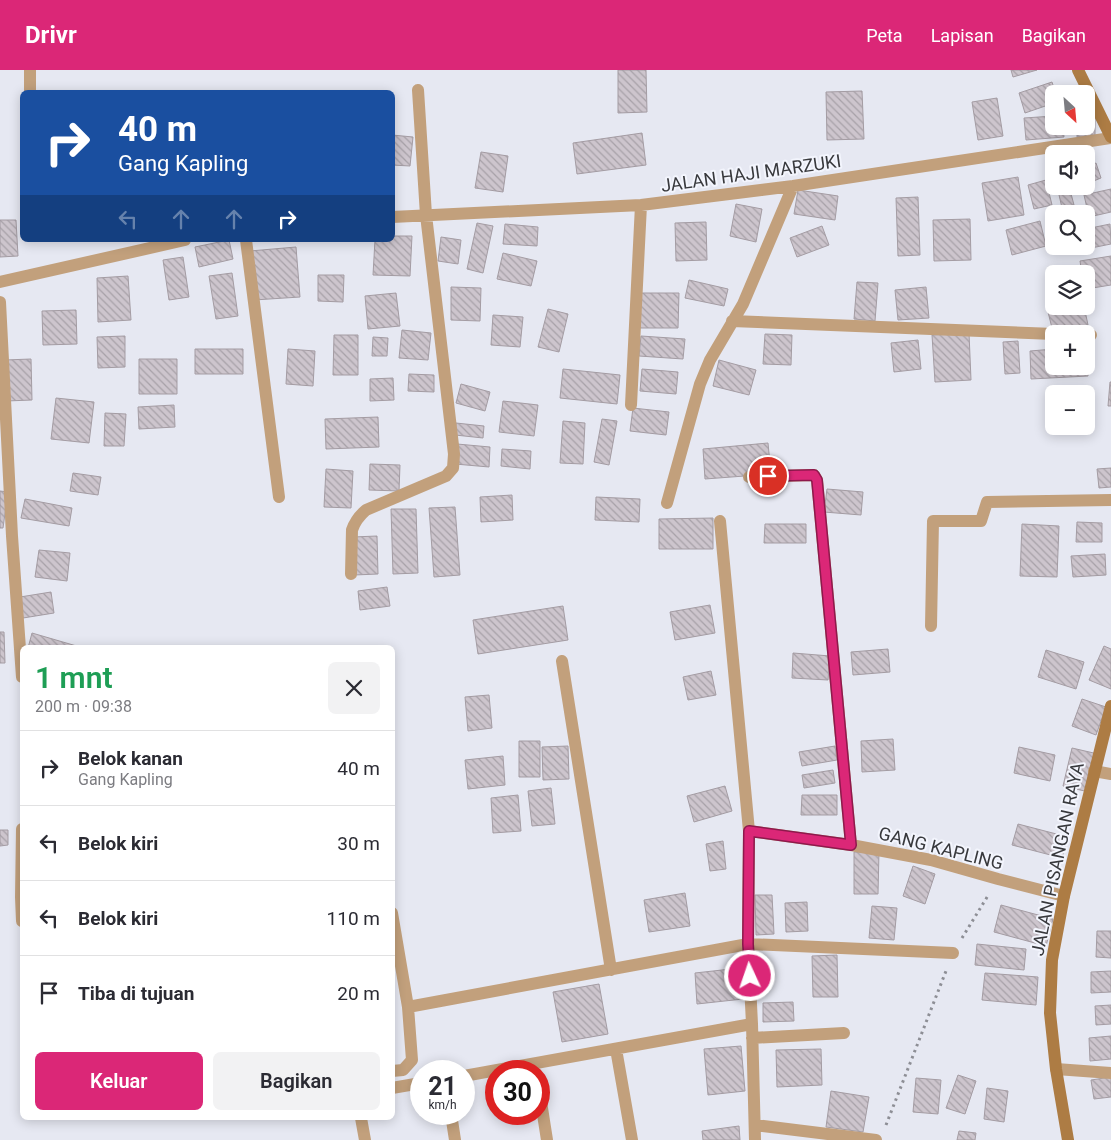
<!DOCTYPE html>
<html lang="id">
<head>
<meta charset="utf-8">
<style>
  body { margin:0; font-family:Roboto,sans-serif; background:#f2f2f3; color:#2b2b33; height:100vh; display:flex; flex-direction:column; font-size:19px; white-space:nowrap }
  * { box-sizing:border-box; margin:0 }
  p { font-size:16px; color:#7c7c81 }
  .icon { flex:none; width:28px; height:28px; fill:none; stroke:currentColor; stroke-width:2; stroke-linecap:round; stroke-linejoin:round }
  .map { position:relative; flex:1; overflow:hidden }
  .drawer { position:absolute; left:20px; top:575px; width:375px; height:475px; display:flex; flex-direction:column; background:#fff; border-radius:8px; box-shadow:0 2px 12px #0003 }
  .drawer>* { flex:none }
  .top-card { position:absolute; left:20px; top:20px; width:375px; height:152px; border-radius:8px; box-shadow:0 2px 12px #0003; background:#1a4fa0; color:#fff; overflow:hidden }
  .needle { width:32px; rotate:154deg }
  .controls { position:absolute; left:1045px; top:15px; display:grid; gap:10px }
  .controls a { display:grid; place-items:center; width:50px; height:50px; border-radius:8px; background:#fff; box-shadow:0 2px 12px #0003; font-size:25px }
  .speed { position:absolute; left:410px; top:990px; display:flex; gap:10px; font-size:25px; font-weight:700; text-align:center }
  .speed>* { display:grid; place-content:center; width:65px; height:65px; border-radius:50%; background:#fff; box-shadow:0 2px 12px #0003; line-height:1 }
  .speed small { font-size:12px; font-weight:400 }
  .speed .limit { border:8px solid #d22; background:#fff; color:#111 }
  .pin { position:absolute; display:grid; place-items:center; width:42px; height:42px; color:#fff; margin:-21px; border:2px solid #fff; border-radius:50%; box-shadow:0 1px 5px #0007 }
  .me { position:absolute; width:55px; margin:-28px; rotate:357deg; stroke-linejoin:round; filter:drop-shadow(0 0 4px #0008) }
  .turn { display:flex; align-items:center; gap:18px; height:105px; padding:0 15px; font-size:22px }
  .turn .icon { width:65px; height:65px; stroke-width:2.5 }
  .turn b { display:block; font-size:35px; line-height:42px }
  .lanes { display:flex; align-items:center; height:48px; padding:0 15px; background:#0003; justify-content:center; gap:25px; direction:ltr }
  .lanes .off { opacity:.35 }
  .round { display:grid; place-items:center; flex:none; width:52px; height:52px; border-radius:8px; background:#f2f2f3 }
  .head { display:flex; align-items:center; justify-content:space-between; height:85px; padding:0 15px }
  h1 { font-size:30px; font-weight:600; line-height:38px; color:#1e9e55 }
  .action { display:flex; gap:10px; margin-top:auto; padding:10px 15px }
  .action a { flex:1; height:58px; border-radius:8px; background:#db2777; color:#fff; font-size:20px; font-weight:600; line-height:58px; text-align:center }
  .action a+a { background:#f2f2f3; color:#2b2b33 }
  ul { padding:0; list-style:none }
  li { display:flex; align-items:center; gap:15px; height:75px; padding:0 15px; border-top:1px solid #e1e1e2 }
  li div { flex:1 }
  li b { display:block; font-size:19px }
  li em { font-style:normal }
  header { display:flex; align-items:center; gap:30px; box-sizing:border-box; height:70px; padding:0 25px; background:#db2777; color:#fff }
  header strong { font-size:24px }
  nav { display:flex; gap:28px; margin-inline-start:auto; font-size:18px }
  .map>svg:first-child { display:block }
  .building { fill:url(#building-back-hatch); stroke:#a49ca3 }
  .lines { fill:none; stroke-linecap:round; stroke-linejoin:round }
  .path { stroke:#8d8e95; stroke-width:3; stroke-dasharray:2.5 4; stroke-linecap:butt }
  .street { stroke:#c2a07c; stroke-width:12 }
  .secondary { stroke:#ad7c44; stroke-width:12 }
  .route-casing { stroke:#8e194d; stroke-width:12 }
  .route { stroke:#db2777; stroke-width:9 }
  .labels { text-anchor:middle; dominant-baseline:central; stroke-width:4; stroke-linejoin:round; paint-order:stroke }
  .street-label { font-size:18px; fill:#38393d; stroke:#f3f5fd }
</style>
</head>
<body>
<header>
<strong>Drivr</strong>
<nav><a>Peta</a><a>Lapisan</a><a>Bagikan</a></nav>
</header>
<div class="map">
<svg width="1111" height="1070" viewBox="0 0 1111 1070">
  <defs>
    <pattern id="building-back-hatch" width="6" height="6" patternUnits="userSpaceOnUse" patternTransform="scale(1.25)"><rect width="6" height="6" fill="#cdc5cd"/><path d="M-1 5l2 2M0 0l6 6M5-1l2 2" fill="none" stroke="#a7a1a8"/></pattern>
  </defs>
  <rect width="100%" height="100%" fill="#e6e8f2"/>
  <!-- building -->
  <path class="building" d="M618,0H646L647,42L618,43Z
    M1011,0H1037L1013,7Z
    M1052,12L1056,24H1054V33L1025,43L1019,23Z
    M862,21L864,69L827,70L826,22Z
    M997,28L1003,66L978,70L972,32Z
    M1086,43H1095V67H1077V56H1086Z
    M1054,46V56H1063L1064,67L1026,70L1024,48Z
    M642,63L646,95L577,104L573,73Z
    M392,65L413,67L410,96L392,95Z
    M481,82L508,86L503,122L475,118Z
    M1096,93L1101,108L1086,114V97Z
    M1018,107L1024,145L988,151L982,113Z
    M1046,110L1052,135L1034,139L1028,115Z
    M1057,116H1069L1074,135L1062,138Z
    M1111,119V142L1089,147L1084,125Z
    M798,120L838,126L835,150L794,144Z
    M918,127L920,185L898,186L896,128Z
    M736,134L762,139L756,172L730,166Z
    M970,149L971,190L934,191L933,150Z
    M0,150H16L18,186L0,187Z
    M1040,151L1046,176L1012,185L1006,160Z
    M706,152L707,190L676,191L675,153Z
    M477,153L493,156L483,203L467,199Z
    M505,154L538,157L537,176L503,174Z
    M1110,154L1111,174L1086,179V159Z
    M822,156L829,175L797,187L790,168Z
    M392,166H412L410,206L373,205L375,170H392Z
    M441,167L461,170L458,194L438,191Z
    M229,170L233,189L199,197L195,177Z
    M296,177L300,227L254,230L250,181Z
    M503,183L537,191L531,216L497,209Z
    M1111,186V215L1086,219V204H1082L1080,191Z
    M183,187L189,227L169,230L163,190Z
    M232,203L238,246L216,249L209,206Z
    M318,205H344L343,232L318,231Z
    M128,206L131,250L98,252L97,208Z
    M689,210L728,219L724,236L685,228Z
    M857,212L878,213L875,251L854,249Z
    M451,217L481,218L480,251L451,250Z
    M926,217L929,248L898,250L895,220Z
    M396,223L400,256L368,259L365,226Z
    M641,223H679L678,258H640Z
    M1074,236H1084L1088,255L1053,262L1048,242Z
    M548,239L568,244L559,282L538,277Z
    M76,240L77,274L43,275L42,241Z
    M493,245L523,247L520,277L491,275Z
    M402,260L431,263L428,290L399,288Z
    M969,263L971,310L935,312L932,265Z
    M765,264L792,265L791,295L763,294Z
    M334,265H358V305H333Z
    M125,266V297L98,298L97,267Z
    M641,266L685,269L683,289L639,286Z
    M373,267L388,268L387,286H372Z
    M918,270L921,299L894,302L891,273Z
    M1018,271L1020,303L1005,304L1003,272Z
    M1087,277L1088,306L1031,309L1030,281L1054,279V296H1086Z
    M195,279H243V304H195Z
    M288,279L315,281L313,316L286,314Z
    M31,289L32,330L6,331L5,290Z
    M139,289H177V324H139Z
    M719,290L756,300L749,325L713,316Z
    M563,299L620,305L617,334L560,328Z
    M642,299L678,302L676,324L640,321Z
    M409,304L434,305V322L408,321Z
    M393,308L394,330L370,331V309Z
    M1110,312H1111V336H1108Z
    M461,314L490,322L485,341L456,333Z
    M56,328L94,332L89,373L51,369Z
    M503,331L538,335L534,366L499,362Z
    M174,335L175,357L139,359L138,337Z
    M633,338L669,342L666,365L630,361Z
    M105,343L126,344L124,376H104Z
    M378,347L379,377L326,379L325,349Z
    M602,349L617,351L609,395L594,392Z
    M563,351L585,353L583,394L560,393Z
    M456,353L484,356L483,368L455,365Z
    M768,373L771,404L705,409L703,379Z
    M457,374L490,377L489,397L455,394Z
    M502,379L531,381L530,399L501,396Z
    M370,394L400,395L399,421L369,420Z
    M1111,398V417L1099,418L1097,399Z
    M326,399L353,401L351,438L324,437Z
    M73,403L101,407L98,425L70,421Z
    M827,419L863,422L861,445L824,442Z
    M0,421L8,422L3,458H0Z
    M512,425L513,450L481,452L480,427Z
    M596,427L640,429L639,452L595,450Z
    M25,429L72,438L69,456L21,448Z
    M455,437L460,505L434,507L429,438Z
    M391,439H416L418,503L393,504Z
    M713,448V479H659V449Z
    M1077,452L1102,453V472H1076Z
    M765,454H806V473H764Z
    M1022,454L1059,456L1057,507L1020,506Z
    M377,466L378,504L354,505L353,467Z
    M39,480L70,483L67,511L35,507Z
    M1105,484L1106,505L1073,507L1071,486Z
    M387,517L390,536L360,540L358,521Z
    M51,522L54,543L23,548L20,527Z
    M710,535L715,563L675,570L670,542Z
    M563,536L568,570L478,584L473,550Z
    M0,562H4L5,593H0Z
    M32,563L80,577L79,578H28Z
    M1104,576L1111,579V619L1089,610Z
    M888,579L890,602L853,605L851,582Z
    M1046,580L1084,592L1076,619L1038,607Z
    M793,583L830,586L828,610L792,608Z
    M711,601L716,625L688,630L683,607Z
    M489,625L492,658L468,661L465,627Z
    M1082,629L1106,637L1096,665L1072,656Z
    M893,669L895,700L862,702L861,671Z
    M519,671H540V707H519Z
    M568,676L569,709L543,710L542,677Z
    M835,676L837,690L802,696L799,682Z
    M1019,677L1055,685L1050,711L1014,703Z
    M1072,678L1098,684L1089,722L1063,716Z
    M503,686L505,715L468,719L465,690Z
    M833,700L835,713L804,718L802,705Z
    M725,716L732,741L694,752L687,726Z
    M551,718L555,754L532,756L528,721Z
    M518,725L521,761L493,763L491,728Z
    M802,725H837V745H801Z
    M1018,754L1068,767L1062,788L1012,775Z
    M0,760H8V775L0,776Z
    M723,771L726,799L710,801L706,774Z
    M854,782H879L878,824H854Z
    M913,796L935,804L925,834L903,826Z
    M685,823L690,856L649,862L644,830Z
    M755,825H772L774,864L756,865Z
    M807,832L808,861L786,862L785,833Z
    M1001,835L1053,849L1046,876L994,862Z
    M872,836L897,838L894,870L869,868Z
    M1097,861H1111V888L1096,887Z
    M977,874L1026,879L1024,900L975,895Z
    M837,885L838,927H813L812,886Z
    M740,898L743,929L697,934L695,903Z
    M1111,901V922L1091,923V902Z
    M985,903L1038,907L1036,935L982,930Z
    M599,914L608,964L562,972L553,922Z
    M793,932L794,951L763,952V933Z
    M1111,935V954L1096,955L1095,936Z
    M1111,966V989L1090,991L1089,968Z
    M741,976L745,1021L708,1025L704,979Z
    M821,979L822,1015L777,1017L776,980Z
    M958,1005L976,1011L965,1044L946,1038Z
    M1111,1007V1027L1094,1029L1091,1010Z
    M916,1008L941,1010L938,1044L913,1042Z
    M987,1018L1008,1021L1004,1052L984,1049Z
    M831,1021L869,1027L863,1062L826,1057Z
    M739,1056L740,1070H703L702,1061Z
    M959,1061L976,1063L975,1070H957Z"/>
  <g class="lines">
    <!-- path -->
    <path class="path" d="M962,868L989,824
      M886,1055L946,901"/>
    <!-- street -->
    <path class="street" d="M30,22V0
      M392,147L641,135L793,116L1111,68
      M246,170L279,427
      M0,212L185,170
      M0,232L12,466L22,607
      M732,251L1054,264
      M1086,265H1091
      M631,335L641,135
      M749,407L814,405L817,410L851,775
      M667,433L700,314L710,290L743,234L793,116
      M720,451L749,761L748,874L752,954L755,1070
      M351,504L352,460C355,451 359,446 366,440L446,406L453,398L454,384L426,145L418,20
      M931,556L933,451H981L987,432L1111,430
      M562,591L611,900
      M1094,701L1111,704
      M22,759L21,827L22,851
      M749,761L851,775L931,790L998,809L1064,826
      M392,843L408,937L748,874L953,883
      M752,968L844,963
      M616,979L632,1070
      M1056,999L1111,1003
      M392,1001L403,1000L412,990L408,937
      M464,1006L752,954
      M392,1018L421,1013
      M539,1019L547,1070
      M451,1044L455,1070
      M361,1048L365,1070
      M755,1055L876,1070"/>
    <!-- secondary -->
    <path class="secondary" d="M1078,0L1111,67
      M1068,1070L1056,999L1050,943L1052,890L1064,826L1111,636"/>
  </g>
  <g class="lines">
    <defs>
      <path id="route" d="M750,906L748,874L749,761L851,775L817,410L814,405L768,406"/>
    </defs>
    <!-- route casing -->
    <use href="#route" class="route-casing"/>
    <!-- route -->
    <use href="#route" class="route"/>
  </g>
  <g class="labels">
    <!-- street labels -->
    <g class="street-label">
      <text transform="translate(751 103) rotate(-8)">JALAN HAJI MARZUKI</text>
      <text transform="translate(941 778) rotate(14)">GANG KAPLING</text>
      <text transform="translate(1057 789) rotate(-78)">JALAN PISANGAN RAYA</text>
    </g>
  </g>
</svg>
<div class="controls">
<a><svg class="needle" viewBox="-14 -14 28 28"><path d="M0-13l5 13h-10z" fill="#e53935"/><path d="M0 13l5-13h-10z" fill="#7c7c81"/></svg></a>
<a><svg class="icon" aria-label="sound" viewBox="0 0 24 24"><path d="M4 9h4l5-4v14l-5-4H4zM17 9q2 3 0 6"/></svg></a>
<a><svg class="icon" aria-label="search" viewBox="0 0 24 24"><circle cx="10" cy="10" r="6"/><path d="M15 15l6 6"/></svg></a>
<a><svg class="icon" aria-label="layers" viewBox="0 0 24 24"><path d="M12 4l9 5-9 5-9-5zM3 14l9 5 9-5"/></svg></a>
<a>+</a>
<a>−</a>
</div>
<div class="speed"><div>21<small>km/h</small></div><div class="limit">30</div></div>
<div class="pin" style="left:768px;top:406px;background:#d93025"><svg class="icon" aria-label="arrive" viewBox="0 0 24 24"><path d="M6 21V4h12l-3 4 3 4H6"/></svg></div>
<svg class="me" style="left:750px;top:906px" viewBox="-20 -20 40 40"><circle r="17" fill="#db2777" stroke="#fff" stroke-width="3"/><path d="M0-11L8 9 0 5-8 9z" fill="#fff"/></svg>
<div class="top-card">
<div class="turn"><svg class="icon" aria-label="right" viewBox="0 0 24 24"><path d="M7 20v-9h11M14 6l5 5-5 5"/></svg><div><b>40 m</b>Gang Kapling</div></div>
<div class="lanes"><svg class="icon off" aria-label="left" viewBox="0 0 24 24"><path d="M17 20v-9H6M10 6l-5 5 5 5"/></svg><svg class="icon off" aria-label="ahead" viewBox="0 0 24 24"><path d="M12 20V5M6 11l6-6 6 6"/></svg><svg class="icon off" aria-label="ahead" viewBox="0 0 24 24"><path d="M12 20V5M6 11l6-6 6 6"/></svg><svg class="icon" aria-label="right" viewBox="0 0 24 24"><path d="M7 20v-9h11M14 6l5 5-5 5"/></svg></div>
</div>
<section class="drawer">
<div class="head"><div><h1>1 mnt</h1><p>200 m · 09:38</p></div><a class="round"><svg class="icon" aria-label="close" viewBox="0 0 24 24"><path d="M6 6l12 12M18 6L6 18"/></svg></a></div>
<ul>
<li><svg class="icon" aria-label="right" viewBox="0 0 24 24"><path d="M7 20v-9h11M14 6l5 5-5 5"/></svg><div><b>Belok kanan</b><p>Gang Kapling</p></div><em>40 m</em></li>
<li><svg class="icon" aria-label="left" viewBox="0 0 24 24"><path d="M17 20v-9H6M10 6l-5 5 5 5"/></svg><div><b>Belok kiri</b></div><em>30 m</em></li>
<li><svg class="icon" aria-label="left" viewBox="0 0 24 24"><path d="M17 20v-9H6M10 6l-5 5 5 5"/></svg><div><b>Belok kiri</b></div><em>110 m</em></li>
<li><svg class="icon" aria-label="arrive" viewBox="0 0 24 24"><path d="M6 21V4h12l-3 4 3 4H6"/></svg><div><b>Tiba di tujuan</b></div><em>20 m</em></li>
</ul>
<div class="action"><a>Keluar</a><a>Bagikan</a></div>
</section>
</div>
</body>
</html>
